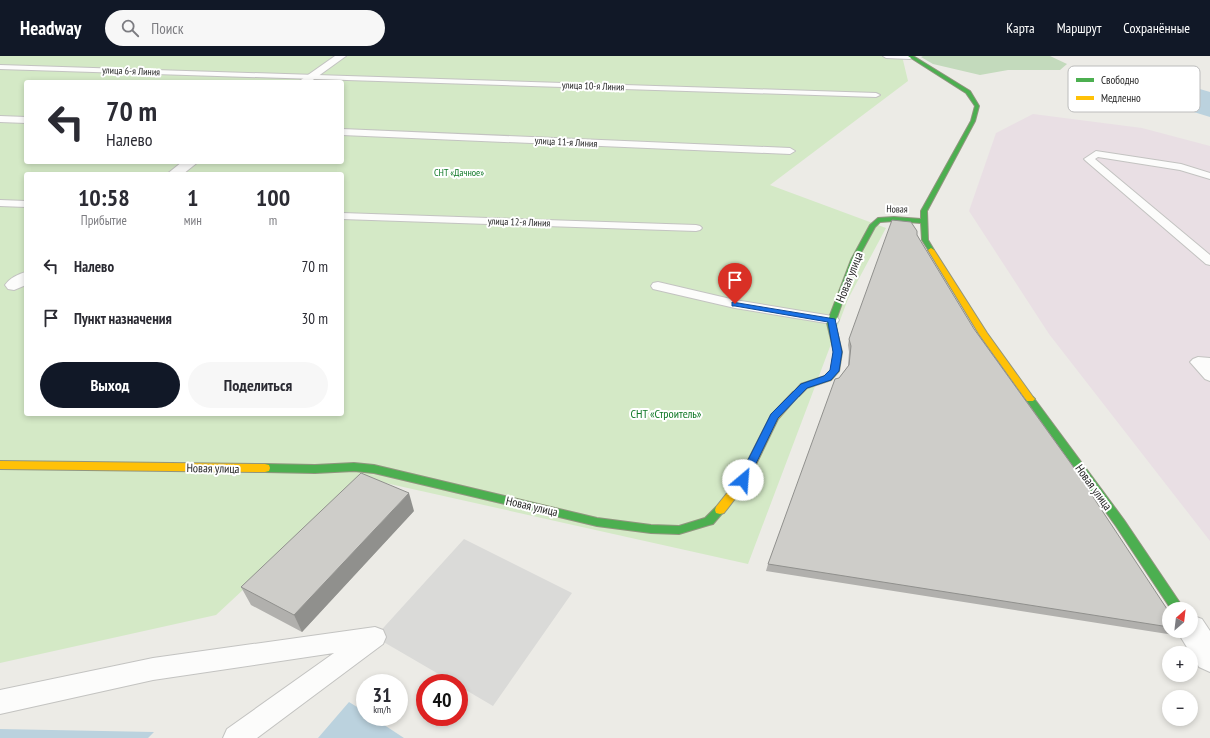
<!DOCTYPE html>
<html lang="ru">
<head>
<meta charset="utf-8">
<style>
  body { margin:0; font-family:"PT Sans Narrow",sans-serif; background:#f7f7f7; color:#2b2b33; height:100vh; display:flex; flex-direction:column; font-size:15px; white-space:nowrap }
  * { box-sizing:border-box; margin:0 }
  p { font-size:13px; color:#7c7c81 }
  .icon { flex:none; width:22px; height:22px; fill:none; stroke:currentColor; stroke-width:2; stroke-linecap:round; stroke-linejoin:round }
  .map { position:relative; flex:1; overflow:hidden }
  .side { position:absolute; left:24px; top:116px; width:320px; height:244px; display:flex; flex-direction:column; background:#fff; border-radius:4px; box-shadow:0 2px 6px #0003 }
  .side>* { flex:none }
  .guide { position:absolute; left:24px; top:24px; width:320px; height:84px; border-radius:4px; box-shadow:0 2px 6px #0003; background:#fff; color:#2b2b33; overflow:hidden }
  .needle { width:26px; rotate:28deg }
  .fabs { position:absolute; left:1162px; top:546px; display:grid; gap:8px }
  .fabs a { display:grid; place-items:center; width:36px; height:36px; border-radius:50%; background:#fff; box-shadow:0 2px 6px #0003; font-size:20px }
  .speed { position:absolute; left:356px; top:618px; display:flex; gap:8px; font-size:20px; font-weight:700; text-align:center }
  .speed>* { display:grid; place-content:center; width:52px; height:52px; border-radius:50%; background:#fff; box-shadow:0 2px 6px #0003; line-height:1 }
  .speed small { font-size:10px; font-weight:400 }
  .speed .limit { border:6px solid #d22; background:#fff; color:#111 }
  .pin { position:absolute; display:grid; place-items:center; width:34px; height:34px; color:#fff; margin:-41px -17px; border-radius:50% 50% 50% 0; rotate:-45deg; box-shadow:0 0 4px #0007 }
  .pin .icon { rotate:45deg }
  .me { position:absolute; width:44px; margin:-22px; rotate:27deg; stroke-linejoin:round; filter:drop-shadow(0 0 3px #0008) }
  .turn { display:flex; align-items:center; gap:14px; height:84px; padding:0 16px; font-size:18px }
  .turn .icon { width:52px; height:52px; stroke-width:2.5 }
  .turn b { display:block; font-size:28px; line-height:34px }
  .eta { display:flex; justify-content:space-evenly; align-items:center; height:68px; text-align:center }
  .eta b { font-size:24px; font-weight:800; line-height:28px }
  .primary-button { display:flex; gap:8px; margin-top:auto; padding:8px 16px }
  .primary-button a { flex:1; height:46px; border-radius:24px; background:#111827; color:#fff; font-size:16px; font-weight:800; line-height:46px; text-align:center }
  .primary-button a+a { background:#f7f7f7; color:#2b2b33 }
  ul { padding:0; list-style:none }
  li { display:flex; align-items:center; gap:12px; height:52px; padding:0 16px }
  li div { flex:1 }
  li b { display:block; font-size:15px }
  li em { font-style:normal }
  header { display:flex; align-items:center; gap:24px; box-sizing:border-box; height:56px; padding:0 20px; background:#111827; color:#fff }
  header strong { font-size:19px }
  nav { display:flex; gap:22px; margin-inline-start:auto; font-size:14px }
  .search { width:280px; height:36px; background:#f7f7f7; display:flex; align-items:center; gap:10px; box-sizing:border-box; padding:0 14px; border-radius:22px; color:#7c7c81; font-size:15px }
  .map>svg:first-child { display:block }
  .industrial { fill:#e9dfe4 }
  .religious { fill:#dadad8 }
  .grass { fill:#d4e9c6; fill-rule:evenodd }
  .forest { fill:#c3dabc }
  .water { fill:#bbd2de }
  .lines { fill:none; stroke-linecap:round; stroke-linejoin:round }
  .lane-casing { stroke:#c3c3c1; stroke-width:2 }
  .street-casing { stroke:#c3c3c1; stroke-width:2 }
  .fast-casing { stroke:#91957f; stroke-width:2 }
  .slow-casing { stroke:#91957f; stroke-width:2 }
  .lane { fill:#fcfcfb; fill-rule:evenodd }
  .street { fill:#fcfcfb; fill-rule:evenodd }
  .fast { fill:#4caf50; fill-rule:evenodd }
  .slow { fill:#ffc107; fill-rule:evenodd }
  .wall { fill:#b1b0ad }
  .shaded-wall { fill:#90908d }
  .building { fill:#cecdc9; stroke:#90908d }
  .route { fill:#1a73e8; stroke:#114b97 }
  .labels { text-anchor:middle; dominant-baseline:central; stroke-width:4; stroke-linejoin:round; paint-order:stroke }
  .far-street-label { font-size:10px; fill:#1e1e1e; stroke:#fff }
  .far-park-label { font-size:10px; fill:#0f7826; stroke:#fff }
  .street-label { font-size:12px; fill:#1e1e1e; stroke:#fff }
  .park-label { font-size:12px; fill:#0f7826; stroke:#fff }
  .key { fill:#fff; stroke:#bcbcbc; stroke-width:1 }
  .key-label { font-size:11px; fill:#1e1e1e }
</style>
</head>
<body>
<header>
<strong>Headway</strong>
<div class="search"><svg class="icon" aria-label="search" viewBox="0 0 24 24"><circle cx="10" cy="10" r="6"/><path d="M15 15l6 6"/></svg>Поиск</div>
<nav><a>Карта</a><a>Маршрут</a><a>Сохранённые</a></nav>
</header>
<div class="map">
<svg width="1210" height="682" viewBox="0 0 1210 682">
  <rect width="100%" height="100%" fill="#ecebe6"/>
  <!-- industrial -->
  <path class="industrial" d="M1033,58L1142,72L1210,90V485L1049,278L969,155L996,77Z"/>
  <!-- religious -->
  <path class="religious" d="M464,483L572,537L493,650L459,630V627H454L375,581Z"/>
  <!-- grass -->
  <path class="grass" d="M0,0H902L908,25L770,129L886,172L848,243L748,508L363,422L216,559L0,607ZM26,26H342V106H26ZM26,118H342V358H26Z"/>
  <!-- forest -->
  <path class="forest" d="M923,0H1050L1067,8L1060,14H1008L980,19L933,8L921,1Z"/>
  <!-- water -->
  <path class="water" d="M1154,11L1177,22L1178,25L1186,29L1210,36V61L1184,53L1177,49L1156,26L1155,16L1151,12Z
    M349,646L365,656V661H372L404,682H318Z
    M0,673L154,676L148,682H0Z"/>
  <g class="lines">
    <defs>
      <path id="lane" d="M883,0H913V1L910,3L886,2Z
        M0,9L876,37L880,39L876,41L0,13Z
        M0,60L26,61V67L0,66Z
        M342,73L790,92L795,95L790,98L342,79Z
        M1096,95L1181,108L1210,117V123L1180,114L1098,101L1095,103L1210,199V209L1206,208L1086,105L1084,103Z
        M0,144L26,145V151L0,150Z
        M342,157L696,169L700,170L702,172L700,174L696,175L342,163Z
        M658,226L735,244L832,260L837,261L839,264L837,267L832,268L735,252L653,233L651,230L653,227Z
        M1198,301L1210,302V325L1205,323L1190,306L1193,303Z
        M375,571L383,574L386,581L383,588L257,682H223L227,673L334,597L153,624L0,658V634L153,602Z"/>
      <path id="street" d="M335,0H346L310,26H298Z
        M182,106H198L183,118H167Z
        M26,216V229L14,234L8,233L5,229C10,222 18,218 26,216Z
        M1191,559L1202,563L1210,575V616L1199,611L1177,575H1191Z"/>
      <path id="fast" d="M908,0H913L970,35L979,50L975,65L927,155L928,184L934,194L933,195H929L922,184L921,167L894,165L880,166L875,171L857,204L835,267L842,296L839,315L831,324L807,332L799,340H793L792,338L801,328L825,320L831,314L834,296L827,267L851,204L870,169L878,162L894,161L921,163V155L971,65L975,50L966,37Z
        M1030,340L1033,341L1124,464L1184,553H1171L1116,470L1027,345L1025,343L1027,341Z
        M354,407L374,409L597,462L651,469L679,470L705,462L716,451L720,450L724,451L725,454L713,468L709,469L679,478L651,477L597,470L374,417L354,415L315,417L265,416L261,415L260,412L261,409L265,408L315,409Z"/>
      <path id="slow" d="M931,192L934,194L987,277L1033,341L1035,343L1033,345H1027L979,278L928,194Z
        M796,335L800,338L778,363L747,427L724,457L720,458L716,457L715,454L716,451L739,422L771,359L793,336Z
        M0,405L265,408L269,409L270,412L269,415L265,416L0,413Z"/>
    </defs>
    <!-- lane casing -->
    <use href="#lane" class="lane-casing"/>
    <!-- street casing -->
    <use href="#street" class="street-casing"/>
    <!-- fast casing -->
    <use href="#fast" class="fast-casing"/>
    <!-- slow casing -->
    <use href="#slow" class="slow-casing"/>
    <!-- lane -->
    <use href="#lane" class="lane"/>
    <!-- street -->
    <use href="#street" class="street"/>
    <!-- fast -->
    <use href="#fast" class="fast"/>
    <!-- slow -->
    <use href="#slow" class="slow"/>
  </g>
  <!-- wall -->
  <path class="wall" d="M917,179L974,273L1169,556V575H1178L1174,579L766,515L768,508L839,322L848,310L849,296L848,289L849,283Z
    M414,455L302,576L251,549L241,531Z"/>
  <!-- shaded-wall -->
  <path class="shaded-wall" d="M409,437L414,455L302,576L294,559Z"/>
  <!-- building -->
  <path class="building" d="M892,164L911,166L917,175V179L974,273L1072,409L1169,556V571L768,508L835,323L839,322L849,309L851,290L849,283Z
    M361,417L409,437L294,559L241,531Z"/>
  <!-- route -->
  <path class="route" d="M732,246L835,263L842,296L839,315L831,324L807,332L778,362L748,424L746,426H739L738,424L771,358L801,328L824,320L830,314L833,296L828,266L735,250H732Z"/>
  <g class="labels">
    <!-- far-street labels -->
    <g class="far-street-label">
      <text transform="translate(131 15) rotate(2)">улица 6-я Линия</text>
      <text transform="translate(593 30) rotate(2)">улица 10-я Линия</text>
      <text transform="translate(566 86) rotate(3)">улица 11-я Линия</text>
      <text transform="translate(897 153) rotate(1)">Новая</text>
      <text transform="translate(519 166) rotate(2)">улица 12-я Линия</text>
    </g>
    <!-- far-park labels -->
    <g class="far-park-label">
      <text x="459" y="116">СНТ «Дачное»</text>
    </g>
    <!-- street labels -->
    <g class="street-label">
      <text transform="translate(849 221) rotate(-68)">Новая улица</text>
      <text transform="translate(213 412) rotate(1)">Новая улица</text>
      <text transform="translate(1094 431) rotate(54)">Новая улица</text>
      <text transform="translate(532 450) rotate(13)">Новая улица</text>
    </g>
    <!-- park labels -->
    <g class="park-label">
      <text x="666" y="357">СНТ «Строитель»</text>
    </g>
  </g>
  <!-- legend -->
  <rect x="1068" y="10" width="132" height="46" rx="6" class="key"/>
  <rect x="1076" y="22" width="18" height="4" fill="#4caf50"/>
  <rect x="1076" y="40" width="18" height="4" fill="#ffc107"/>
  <g class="key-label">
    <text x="1101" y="28">Свободно</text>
    <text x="1101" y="46">Медленно</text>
  </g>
</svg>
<div class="fabs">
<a><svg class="needle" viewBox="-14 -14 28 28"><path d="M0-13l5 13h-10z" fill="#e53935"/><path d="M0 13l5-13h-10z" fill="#7c7c81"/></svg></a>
<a>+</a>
<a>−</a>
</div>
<div class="speed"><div>31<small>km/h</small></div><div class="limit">40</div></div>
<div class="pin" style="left:735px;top:248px;background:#d93025"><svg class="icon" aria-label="arrive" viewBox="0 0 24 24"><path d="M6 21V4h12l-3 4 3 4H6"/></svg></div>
<svg class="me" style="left:743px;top:424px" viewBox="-20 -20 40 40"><circle r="19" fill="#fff"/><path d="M0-13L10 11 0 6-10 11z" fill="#1a73e8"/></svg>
<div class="guide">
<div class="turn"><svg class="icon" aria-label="left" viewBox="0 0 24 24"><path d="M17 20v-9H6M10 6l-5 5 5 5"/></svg><div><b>70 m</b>Налево</div></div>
</div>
<section class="side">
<div class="eta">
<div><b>10:58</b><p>Прибытие</p></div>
<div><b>1</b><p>мин</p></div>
<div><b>100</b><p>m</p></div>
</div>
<ul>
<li><svg class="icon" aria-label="left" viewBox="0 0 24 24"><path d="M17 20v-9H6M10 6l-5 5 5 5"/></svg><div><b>Налево</b></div><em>70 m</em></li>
<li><svg class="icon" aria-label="arrive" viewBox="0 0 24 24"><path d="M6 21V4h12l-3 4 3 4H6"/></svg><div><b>Пункт назначения</b></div><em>30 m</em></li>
</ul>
<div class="primary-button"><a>Выход</a><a>Поделиться</a></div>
</section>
</div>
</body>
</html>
